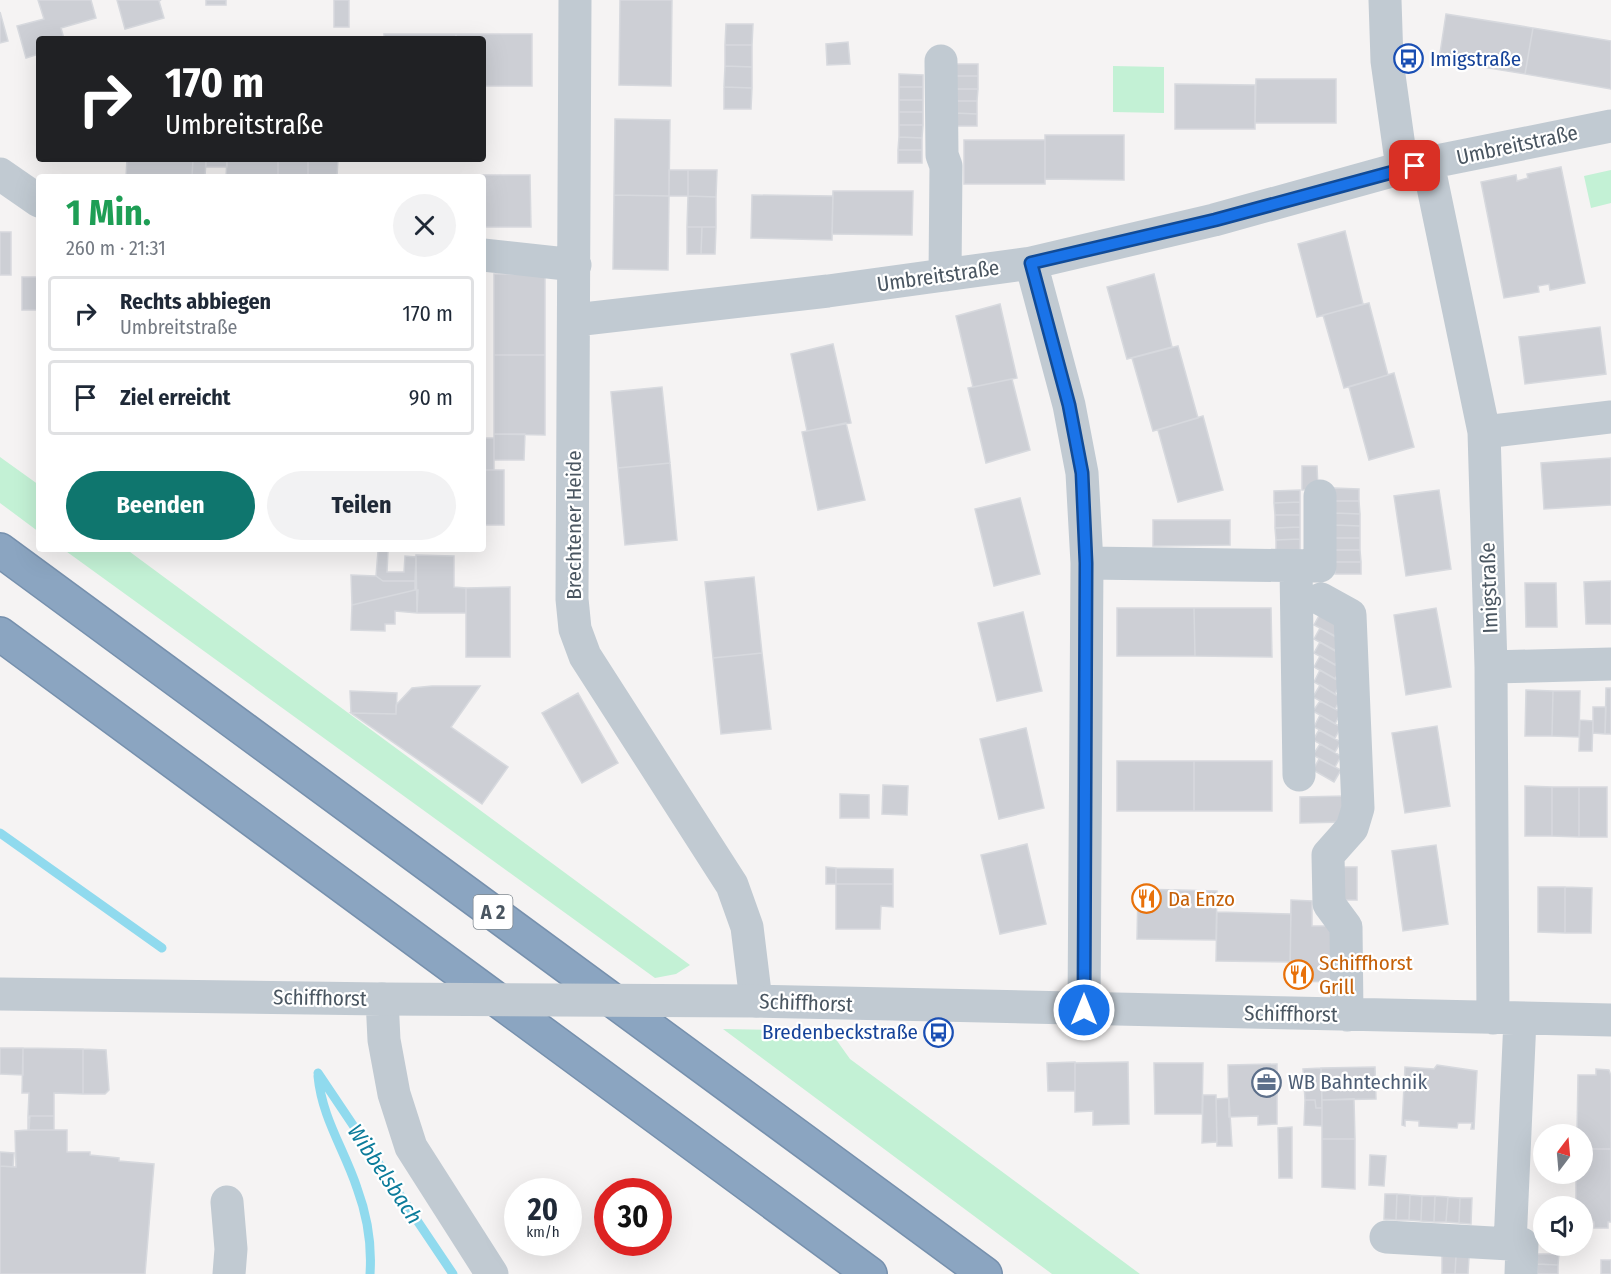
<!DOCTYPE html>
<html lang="de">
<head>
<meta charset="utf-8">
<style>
  body { margin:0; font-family:"Fira Sans Condensed",sans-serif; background:#f2f2f3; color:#1f2937; height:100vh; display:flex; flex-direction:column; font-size:22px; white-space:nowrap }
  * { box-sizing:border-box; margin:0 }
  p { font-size:20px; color:#747a83 }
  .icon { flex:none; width:33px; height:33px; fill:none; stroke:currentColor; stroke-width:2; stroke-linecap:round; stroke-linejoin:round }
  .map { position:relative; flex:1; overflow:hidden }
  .drawer { position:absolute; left:36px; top:174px; width:450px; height:378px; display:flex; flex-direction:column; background:#fff; border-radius:6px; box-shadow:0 6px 24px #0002 }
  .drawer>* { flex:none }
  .top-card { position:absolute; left:36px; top:36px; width:450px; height:126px; border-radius:6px; box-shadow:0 6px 24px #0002; background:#202124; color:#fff; overflow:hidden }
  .needle { width:39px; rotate:16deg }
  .buttons { position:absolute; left:1533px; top:1124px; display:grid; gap:12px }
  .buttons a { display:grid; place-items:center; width:60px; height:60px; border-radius:50%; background:#fff; box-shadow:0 6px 24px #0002; font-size:30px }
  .speed { position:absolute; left:504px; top:1178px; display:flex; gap:12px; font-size:30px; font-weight:700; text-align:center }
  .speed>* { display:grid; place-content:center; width:78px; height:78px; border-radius:50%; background:#fff; box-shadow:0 6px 24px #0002; line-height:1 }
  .speed small { font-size:15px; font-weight:400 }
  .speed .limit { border:9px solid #d22; background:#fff; color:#111 }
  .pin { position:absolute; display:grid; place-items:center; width:51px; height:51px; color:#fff; margin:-26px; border-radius:12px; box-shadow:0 3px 9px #0006 }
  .me { position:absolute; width:66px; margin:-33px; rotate:0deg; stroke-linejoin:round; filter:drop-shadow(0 0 4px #0008) }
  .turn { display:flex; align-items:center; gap:21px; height:126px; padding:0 30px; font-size:27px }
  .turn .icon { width:78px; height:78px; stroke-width:2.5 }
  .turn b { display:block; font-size:42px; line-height:51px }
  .round { display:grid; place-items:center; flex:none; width:63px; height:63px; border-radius:32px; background:#f2f2f3 }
  .headline { display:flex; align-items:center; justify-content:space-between; height:102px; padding:0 30px }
  h1 { font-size:36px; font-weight:700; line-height:45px; color:#1e9e55 }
  .button { display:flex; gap:12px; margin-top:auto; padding:12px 30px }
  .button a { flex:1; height:69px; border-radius:36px; background:#0f766e; color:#fff; font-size:24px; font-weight:700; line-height:69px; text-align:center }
  .button a+a { background:#f2f2f3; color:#1f2937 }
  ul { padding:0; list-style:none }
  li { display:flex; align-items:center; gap:18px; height:75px; margin:0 12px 9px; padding:0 18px; border:3px solid #e0e1e3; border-radius:6px }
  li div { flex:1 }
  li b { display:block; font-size:22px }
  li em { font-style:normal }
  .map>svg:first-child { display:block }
  .green { fill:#c3f1d5 }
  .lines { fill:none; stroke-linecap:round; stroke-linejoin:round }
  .stream { stroke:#90daee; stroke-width:9 }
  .building { fill:#cdcfd5; stroke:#d7d9de; stroke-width:1.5 }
  .highway-casing { stroke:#7690ad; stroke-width:36 }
  .minor { stroke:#c1cad2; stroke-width:33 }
  .highway { stroke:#8ba5c1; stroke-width:33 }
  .minor-bridge { stroke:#c1cad2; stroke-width:33 }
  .route-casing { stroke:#114b97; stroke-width:15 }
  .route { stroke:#1a73e8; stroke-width:10 }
  .labels { text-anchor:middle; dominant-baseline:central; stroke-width:4.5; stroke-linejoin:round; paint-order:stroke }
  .shield { fill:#fff; stroke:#808990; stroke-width:1.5 }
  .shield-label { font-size:20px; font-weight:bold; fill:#4a5661 }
  .transit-label { font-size:21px; fill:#164399; stroke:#fff; text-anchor:start }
  .street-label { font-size:21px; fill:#4a5661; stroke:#fff }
  .food-label { font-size:21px; fill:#c56008; stroke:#fff; text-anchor:start }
  .service-label { font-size:21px; fill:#4e5e75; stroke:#fff; text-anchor:start }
  .water-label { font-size:22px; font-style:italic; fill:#0c7c9b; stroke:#fff }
</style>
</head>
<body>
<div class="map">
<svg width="1611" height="1274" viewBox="0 0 1611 1274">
  <rect width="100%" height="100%" fill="#f5f3f3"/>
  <!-- green -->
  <path class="green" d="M1113,66L1164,67V113L1113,112Z
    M1611,170V203L1591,208L1584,176Z
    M0,457L39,485V532L0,503Z
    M63,549H126L690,965L676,974L655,978Z
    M723,1029L830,1031L850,1059L1140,1274H1052Z"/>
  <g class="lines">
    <!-- stream -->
    <path class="stream" d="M0,833L162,948
      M318,1073L453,1274
      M318,1076C322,1118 344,1149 357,1188C367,1215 372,1245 370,1274"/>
  </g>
  <!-- building -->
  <path class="building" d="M38,0H91L96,18L61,28L64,39H39V54L26,58L17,26L44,19Z
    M117,0H161L159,1L164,18L125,29Z
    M206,0H226V5H206Z
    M334,0H349V27H334Z
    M620,0H672L671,86L619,85Z
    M0,12L8,41L0,43Z
    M1446,14L1533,28L1525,74L1439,60Z
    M726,24H753L752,45H725Z
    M1533,28L1611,41V89L1525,74Z
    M384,34H456V39H384Z
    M456,34H532V86H483V39H456Z
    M848,42L850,64L827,65L826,44Z
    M725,45H752V67L725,66Z
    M955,64H978V76H955Z
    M725,66L752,67V88L724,87Z
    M899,74L923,75V87H899Z
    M955,76H978V89H954Z
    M1256,79H1336V123H1255Z
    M1175,84L1255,85V129H1175Z
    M724,87L752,88L751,109H724Z
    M899,87H923V100H899Z
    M954,89H978L977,101H954Z
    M899,100H923V112H899Z
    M954,101H977V114L954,113Z
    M899,112H923V125H899Z
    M954,113L977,114V126H953Z
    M615,119L670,120L669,196L614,195Z
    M899,125H923L922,138L899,137Z
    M1045,135H1124V180L1045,179Z
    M899,137L922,138V150H898Z
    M964,140H1045V184H964Z
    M898,150H922V163H898Z
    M127,159H193L192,177H126Z
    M193,159H206L205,177H192Z
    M206,159H227V167H206Z
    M227,159H278V177H226Z
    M278,159H308V177H278Z
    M308,159H338L337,177H308Z
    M1561,167L1585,283L1550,290L1549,284L1538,286L1539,292L1504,298L1481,182L1516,175L1517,181L1528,178L1527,174Z
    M669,170H688V196H669Z
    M688,170H717L716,197L688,196Z
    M416,175H458V177H382Z
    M458,175H530L531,227H483V177Z
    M833,191H913L912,235L832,234Z
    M614,195L669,196L668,270L613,269Z
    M752,195L833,196L832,240L751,238Z
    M688,196L716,197V227H687Z
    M687,227H702L701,254H687Z
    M702,227H716L715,254H701Z
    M1345,231L1363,304L1317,317L1298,244Z
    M0,232H11V275H0Z
    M494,274H545V355H494Z
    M1154,274L1172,347L1127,359L1107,287Z
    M22,277H39V310H22Z
    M1369,303L1388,375L1344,388L1323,315Z
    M1000,304L1017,378L973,387L956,316Z
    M1600,327L1606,374L1525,384L1519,337Z
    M833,344L851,423L807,431L791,354Z
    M1178,346L1198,418L1153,431L1132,358Z
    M494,355H545V435L494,434Z
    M1394,373L1414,447L1369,460L1349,387Z
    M1012,379L1030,450L986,463L968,388Z
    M662,387L670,463L618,468L611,392Z
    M1203,416L1223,490L1178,502L1158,430Z
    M846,423L865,500L818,510L802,432Z
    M494,434H525L524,460H494Z
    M483,438H494V470H483Z
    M1611,458V505L1544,509L1541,463Z
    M670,463L677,540L625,545L618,468Z
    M1302,466H1317L1318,489L1302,490Z
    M483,470H504V525H483Z
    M1334,488L1359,489V501H1334Z
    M1300,490V502L1274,503V491Z
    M1439,490L1451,569L1406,576L1394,496Z
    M1020,498L1040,574L994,586L975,509Z
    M1334,501H1359L1360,514L1334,513Z
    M1300,502V515H1275L1274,503Z
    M1334,513L1360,514V526L1334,525Z
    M1275,515H1300V527L1275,528Z
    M1153,520H1230V545L1153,546Z
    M1334,525L1360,526V538H1334Z
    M1300,527V539L1276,540L1275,528Z
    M1334,538H1360V550H1335Z
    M1300,539V552L1276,553V540Z
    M1335,550H1360L1361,562H1335Z
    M378,551H388L387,572H404L405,556L416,557L415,581H383L376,576Z
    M416,555L454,556V587L466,588V613H417Z
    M1335,562H1361V574H1335Z
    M351,575L376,576L383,581H415V590L352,605Z
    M754,577L762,653L713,658L705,582Z
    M1611,581V624H1586L1584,582Z
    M1525,583H1556L1557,627H1526Z
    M510,587V657H466V588Z
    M415,590H418L417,613L395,611V624H385V631L351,630L352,605Z
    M1117,608H1194L1195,656H1117Z
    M1194,608H1271L1272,657L1195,656Z
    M1436,608L1451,687L1406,695L1394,615Z
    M1023,612L1042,691L997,701L978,623Z
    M1320,614L1341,625L1335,636L1314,625Z
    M1320,628L1341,640L1335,651L1314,639Z
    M1320,642L1342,654L1335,665L1314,653Z
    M762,653L771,729L721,734L713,658Z
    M1320,656L1341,668L1335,679L1314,667Z
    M1320,670L1341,682L1335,694L1314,682Z
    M1320,685L1341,698L1335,709L1313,697Z
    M432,686H480L451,727L508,767L482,804L351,713L396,714V705L412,688Z
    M1606,688H1611V734H1605Z
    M1526,690L1553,691L1552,736H1525Z
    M350,691L397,693L396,714L351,713Z
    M1553,691H1580L1579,737L1552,736Z
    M578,693L618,763L582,783L542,713Z
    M1320,701L1341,712L1335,724L1313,711Z
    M1593,707H1606L1605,734L1593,733Z
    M1320,715L1341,727L1335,738L1314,727Z
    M1580,720L1593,721L1592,751H1579Z
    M1437,726L1450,806L1405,813L1392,733Z
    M1026,728L1044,808L999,819L980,739Z
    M1319,730L1341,742L1335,752L1313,740Z
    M1320,744L1341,756L1335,767L1313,755Z
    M1319,759L1341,770L1334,782L1313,770Z
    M1117,761H1194V811H1117Z
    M1194,761H1272V811H1194Z
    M883,785L908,786L907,815L882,814Z
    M1525,786L1552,787V836H1525Z
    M1552,787H1579V837L1552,836Z
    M1579,787H1607V837H1579Z
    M840,794L869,795V818H840Z
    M1345,796L1346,822L1300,823V797Z
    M1027,844L1046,924L1000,934L981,855Z
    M1436,845L1448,924L1403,931L1392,851Z
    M826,867L836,868V884H826Z
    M1343,867H1357V900H1343Z
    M836,868L893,869V884H836Z
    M836,884H893V907L881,906L880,929H836Z
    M1538,887H1565V933L1538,932Z
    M1565,887L1592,888L1591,933H1565Z
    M1138,889L1217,891L1216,940L1137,939Z
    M1291,900L1312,901V926H1335L1334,982L1290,981Z
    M1217,912L1291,914L1290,962L1216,961Z
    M0,1048H23V1075L0,1074Z
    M23,1048L83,1049V1094L54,1093V1116H28L29,1093H22Z
    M83,1049L106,1050L109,1090L105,1094H83Z
    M1075,1062V1091H1048L1047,1063Z
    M1128,1062L1129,1124L1093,1125V1111L1075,1112V1063Z
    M1154,1063H1203L1202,1114H1155Z
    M1277,1064V1124L1258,1125V1116L1229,1117L1228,1065Z
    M1437,1065L1477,1071L1474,1129H1471L1472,1123H1458L1457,1128L1419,1126V1121L1405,1120V1126L1402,1125L1405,1067L1434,1069Z
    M1375,1067L1376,1099L1322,1100L1321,1068Z
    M1321,1068L1322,1108H1316L1315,1100H1305L1303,1069Z
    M1596,1069L1609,1070L1611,1076V1149H1582V1134H1577L1578,1075H1596Z
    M1203,1095H1216L1217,1142L1202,1143Z
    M1229,1098L1232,1146H1217L1216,1099Z
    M1354,1099L1355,1139H1322V1100Z
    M1305,1100H1315L1316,1108H1322V1126L1304,1125Z
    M28,1116L29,1130H67V1152H90V1155L119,1158V1161L154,1164L145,1274H0V1166L16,1167L15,1131L28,1130Z
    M30,1116H54V1130H29Z
    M1292,1127V1178H1279L1278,1128Z
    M1322,1139H1355V1189L1322,1187Z
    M1582,1149H1611V1222H1608V1228H1594V1222H1582V1206H1576V1173H1582Z
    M0,1152L14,1153L13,1167L0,1166Z
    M1370,1155L1386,1156L1384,1186L1369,1185Z
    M1385,1194H1397L1396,1220L1384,1219Z
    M1397,1194L1410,1195L1409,1220H1396Z
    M1410,1195L1422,1196L1421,1221L1409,1220Z
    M1422,1196H1435L1434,1222L1421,1221Z
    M1435,1196L1448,1197L1446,1222H1434Z
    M1448,1197L1460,1198L1459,1223L1446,1222Z
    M1460,1198H1472L1471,1224L1459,1223Z
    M1537,1254H1559L1558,1265L1537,1264Z
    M1442,1256H1456L1455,1274H1442Z
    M1456,1256L1469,1257L1468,1274H1455Z
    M1601,1260H1611V1274H1601Z
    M1537,1264L1558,1265V1274H1537Z"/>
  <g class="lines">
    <defs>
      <path id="highway" d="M0,550L985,1274
        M0,634L870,1274"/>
    </defs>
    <!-- highway casing -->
    <use href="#highway" class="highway-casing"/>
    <!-- minor -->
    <path class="minor" d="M575,0L572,599L575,629L585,656L732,885L747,927L756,1001L1611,1020
      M1385,0L1387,61L1402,168
      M941,61L942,155L946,166L945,275
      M1428,163L1484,432L1491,667L1493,1018
      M0,174L39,201
      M483,255L575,265
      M1031,263L1069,405L1082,473L1087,563L1084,1010
      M575,320L828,291L1031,263L1214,220L1402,168L1611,126
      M1484,432L1611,417
      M1087,563L1320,566V496
      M1296,567L1299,775
      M1321,599L1350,615L1358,808L1352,828L1328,855L1329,904L1346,927L1347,1015
      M1491,667L1611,664
      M0,994L382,999L384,1040L394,1094L411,1147L492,1274
      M227,1202L231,1249L229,1274
      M1386,1237L1510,1244L1520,1019
      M1510,1244H1522L1521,1274"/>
    <!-- highway -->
    <use href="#highway" class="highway"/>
    <!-- minor-bridge -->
    <path class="minor-bridge" d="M382,999L756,1001"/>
  </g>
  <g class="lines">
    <defs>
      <path id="route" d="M1084,1010L1086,563L1082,473L1069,405L1031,263L1215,220L1415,166"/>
    </defs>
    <!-- route casing -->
    <use href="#route" class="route-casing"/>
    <!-- route -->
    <use href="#route" class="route"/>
  </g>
  <!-- icons -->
  <defs>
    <symbol id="bus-ring" viewBox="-11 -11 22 22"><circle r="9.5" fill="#fff" stroke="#1a4fb4" stroke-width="1.5"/><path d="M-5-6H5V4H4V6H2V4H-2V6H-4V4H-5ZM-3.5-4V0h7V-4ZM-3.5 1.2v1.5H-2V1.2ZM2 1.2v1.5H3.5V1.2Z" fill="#1a4fb4"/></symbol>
    <symbol id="restaurant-ring" viewBox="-11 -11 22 22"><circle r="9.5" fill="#fff" stroke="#e8710a" stroke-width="1.5"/><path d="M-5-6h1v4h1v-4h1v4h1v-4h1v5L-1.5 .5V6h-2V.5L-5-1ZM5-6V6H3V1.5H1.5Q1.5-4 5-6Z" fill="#e8710a"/></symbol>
    <symbol id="office-ring" viewBox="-11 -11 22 22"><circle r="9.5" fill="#fff" stroke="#5c6f8a" stroke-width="1.5"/><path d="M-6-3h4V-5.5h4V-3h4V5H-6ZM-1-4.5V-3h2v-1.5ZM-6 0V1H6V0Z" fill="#5c6f8a"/></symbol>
  </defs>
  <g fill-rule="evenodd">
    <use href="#bus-ring" x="1392" y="42" width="33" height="33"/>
    <use href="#restaurant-ring" x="1130" y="882" width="33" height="33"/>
    <use href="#restaurant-ring" x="1282" y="958" width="33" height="33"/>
    <use href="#bus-ring" x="922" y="1016" width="33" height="33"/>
    <use href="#office-ring" x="1250" y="1066" width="33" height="33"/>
  </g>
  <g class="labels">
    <!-- shield labels -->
    <rect class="shield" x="473.5" y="895" width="39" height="34" rx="4.5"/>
    <g class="shield-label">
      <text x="493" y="912">A 2</text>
    </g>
    <!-- transit labels -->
    <g class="transit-label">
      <text x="1430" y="59">Imigstraße</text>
      <text x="918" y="1032" text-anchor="end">Bredenbeckstraße</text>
    </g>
    <!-- street labels -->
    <g class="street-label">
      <text transform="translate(1517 145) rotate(-12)">Umbreitstraße</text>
      <text transform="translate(938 276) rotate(-8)">Umbreitstraße</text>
      <text transform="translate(574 525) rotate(-90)">Brechtener Heide</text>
      <text transform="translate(1489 588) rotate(-92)">Imigstraße</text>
      <text transform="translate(320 998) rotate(1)">Schiffhorst</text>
      <text transform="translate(806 1003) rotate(2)">Schiffhorst</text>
      <text transform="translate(1291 1014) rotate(1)">Schiffhorst</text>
    </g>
    <!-- food labels -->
    <g class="food-label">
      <text x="1168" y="899">Da Enzo</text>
      <text x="1319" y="963">Schiffhorst<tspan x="1319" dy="24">Grill</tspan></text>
    </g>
    <!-- service labels -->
    <g class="service-label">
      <text x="1288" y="1082">WB Bahntechnik</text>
    </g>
    <!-- water labels -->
    <g class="water-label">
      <text transform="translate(385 1174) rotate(56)">Wibbelsbach</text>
    </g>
  </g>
</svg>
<div class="buttons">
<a><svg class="needle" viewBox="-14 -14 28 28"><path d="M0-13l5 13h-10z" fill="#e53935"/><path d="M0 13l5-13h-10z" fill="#747a83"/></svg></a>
<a><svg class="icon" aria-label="sound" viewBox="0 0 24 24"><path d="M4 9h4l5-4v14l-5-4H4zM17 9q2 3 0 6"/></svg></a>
</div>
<div class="speed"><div>20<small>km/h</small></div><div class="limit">30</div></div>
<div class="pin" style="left:1415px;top:166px;background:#d93025"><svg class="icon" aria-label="arrive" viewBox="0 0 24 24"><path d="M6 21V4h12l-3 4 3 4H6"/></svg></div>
<svg class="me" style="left:1084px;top:1010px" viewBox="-20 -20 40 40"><circle r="17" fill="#1a73e8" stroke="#fff" stroke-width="3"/><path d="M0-11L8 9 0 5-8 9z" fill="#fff"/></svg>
<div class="top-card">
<div class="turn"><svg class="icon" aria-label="right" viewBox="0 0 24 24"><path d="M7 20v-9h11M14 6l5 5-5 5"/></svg><div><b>170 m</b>Umbreitstraße</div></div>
</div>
<section class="drawer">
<div class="headline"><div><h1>1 Min.</h1><p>260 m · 21:31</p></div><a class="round"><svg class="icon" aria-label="close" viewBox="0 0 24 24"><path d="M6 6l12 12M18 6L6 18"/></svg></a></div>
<ul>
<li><svg class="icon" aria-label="right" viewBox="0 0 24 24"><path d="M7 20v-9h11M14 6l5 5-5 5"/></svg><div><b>Rechts abbiegen</b><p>Umbreitstraße</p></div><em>170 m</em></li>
<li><svg class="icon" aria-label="arrive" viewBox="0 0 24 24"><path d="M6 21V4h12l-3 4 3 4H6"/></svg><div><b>Ziel erreicht</b></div><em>90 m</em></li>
</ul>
<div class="button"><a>Beenden</a><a>Teilen</a></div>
</section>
</div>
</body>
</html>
